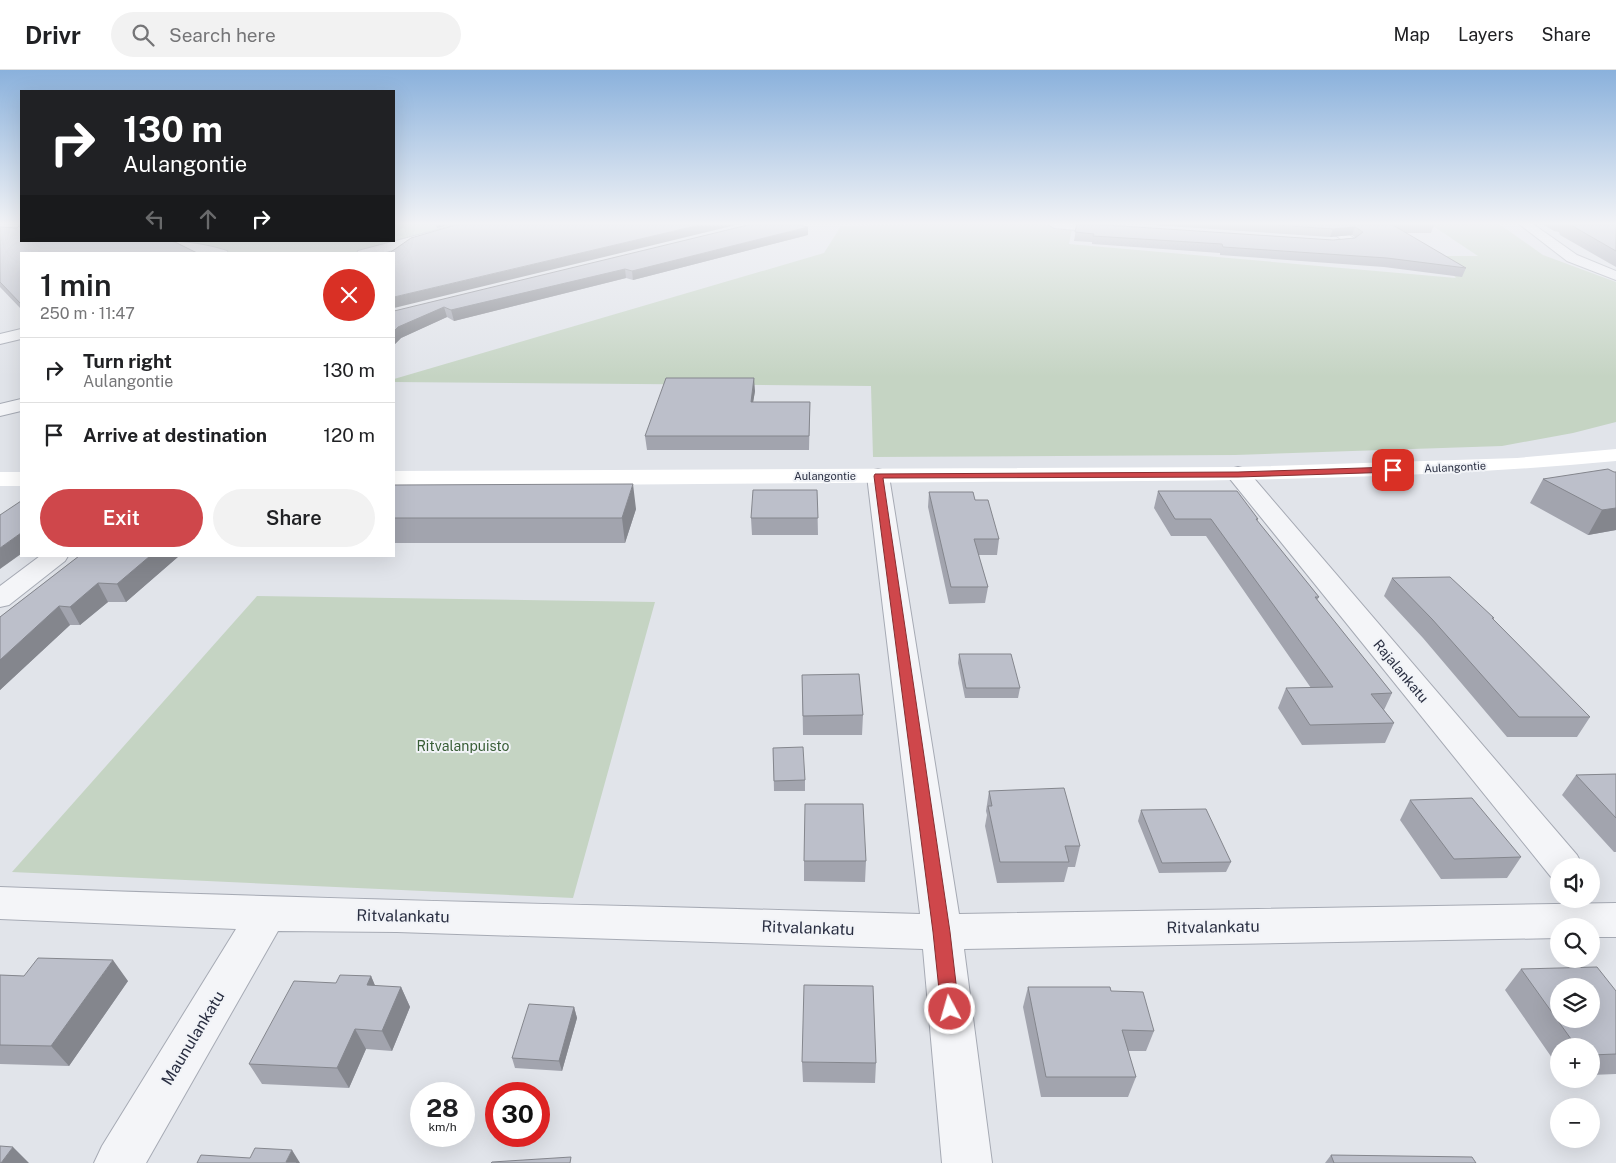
<!DOCTYPE html>
<html lang="en">
<head>
<meta charset="utf-8">
<style>
  body { margin:0; font-family:"Public Sans",sans-serif; background:#f2f2f2; color:#202124; height:100vh; display:flex; flex-direction:column; font-size:19px; white-space:nowrap }
  * { box-sizing:border-box; margin:0 }
  p { font-size:16px; color:#757577 }
  .icon { flex:none; width:28px; height:28px; fill:none; stroke:currentColor; stroke-width:2; stroke-linecap:round; stroke-linejoin:round }
  .map { position:relative; flex:1; overflow:hidden }
  .sheet { position:absolute; left:20px; top:182px; width:375px; height:305px; display:flex; flex-direction:column; background:#fff; border-radius:0px; box-shadow:0 5px 20px #0002 }
  .sheet>* { flex:none }
  .guide { position:absolute; left:20px; top:20px; width:375px; height:152px; border-radius:0px; box-shadow:0 5px 20px #0002; background:#202124; color:#fff; overflow:hidden }
  .controls { position:absolute; left:1550px; top:788px; display:grid; gap:10px }
  .controls a { display:grid; place-items:center; width:50px; height:50px; border-radius:50%; background:#fff; box-shadow:0 5px 20px #0002; font-size:25px }
  .speed { position:absolute; left:410px; top:1012px; display:flex; gap:10px; font-size:25px; font-weight:700; text-align:center }
  .speed>* { display:grid; place-content:center; width:65px; height:65px; border-radius:50%; background:#fff; box-shadow:0 5px 20px #0002; line-height:1 }
  .speed small { font-size:12px; font-weight:400 }
  .speed .limit { border:8px solid #d22; background:#fff; color:#111 }
  .pin { position:absolute; display:grid; place-items:center; width:42px; height:42px; color:#fff; margin:-21px; border-radius:10px; box-shadow:0 2px 8px #0006 }
  .me { position:absolute; width:55px; margin:-28px; rotate:354deg; stroke-linejoin:round; filter:drop-shadow(0 0 4px #0008) }
  .turn { display:flex; align-items:center; gap:18px; height:105px; padding:0 20px; font-size:22px }
  .turn .icon { width:65px; height:65px; stroke-width:2.5 }
  .turn b { display:block; font-size:35px; line-height:42px }
  .lanes { display:flex; align-items:center; height:48px; padding:0 20px; background:#0003; justify-content:center; gap:25px; direction:ltr }
  .lanes .off { opacity:.35 }
  .round { display:grid; place-items:center; flex:none; width:52px; height:52px; border-radius:26px; background:#f2f2f2 }
  .headline { display:flex; align-items:center; justify-content:space-between; height:85px; padding:0 20px }
  h1 { font-size:30px; font-weight:600; line-height:38px }
  .cta { display:flex; gap:10px; margin-top:auto; padding:10px 20px }
  .cta a { flex:1; height:58px; border-radius:30px; background:#cf474b; color:#fff; font-size:20px; font-weight:600; line-height:58px; text-align:center }
  .cta a+a { background:#f2f2f2; color:#202124 }
  ul { padding:0; list-style:none }
  li { display:flex; align-items:center; gap:15px; height:65px; padding:0 20px; border-top:1px solid #e0e0e0 }
  li div { flex:1 }
  li b { display:block; font-size:19px }
  li em { font-style:normal }
  header { display:flex; align-items:center; gap:30px; box-sizing:border-box; height:70px; padding:0 25px; background:#fff; border-bottom:1px solid #e0e0e0 }
  header strong { font-size:24px }
  nav { display:flex; gap:28px; margin-inline-start:auto; font-size:18px }
  .search { width:350px; height:45px; background:#f2f2f2; display:flex; align-items:center; gap:12px; box-sizing:border-box; padding:0 18px; border-radius:28px; color:#757577; font-size:19px }
  .map>svg:first-child { display:block }
  .green { fill:#c5d4c3 }
  .lines { fill:none; stroke-linecap:round; stroke-linejoin:round }
  .minor-casing { stroke:#a6aab4; stroke-width:2 }
  .minor { fill:#f4f5f8; fill-rule:evenodd }
  .secondary { fill:#fff; fill-rule:evenodd }
  .wall { fill:#a2a4ae }
  .shaded-wall { fill:#84868d }
  .building { fill:#bcbfca; stroke:#84868d; fill-rule:evenodd }
  .route { fill:#cf474b; stroke:#872e31 }
  .labels { text-anchor:middle; dominant-baseline:central; stroke-width:4; stroke-linejoin:round; paint-order:stroke }
  .far-street-label { font-size:11px; fill:#2a2f42; stroke:#f1f3f7 }
  .street-label { font-size:14px; fill:#2a2f42; stroke:#f1f3f7 }
  .park-label { font-size:14px; fill:#395e37; stroke:#f1f3f7 }
  .near-street-label { font-size:16px; fill:#2a2f42; stroke:#f1f3f7 }
</style>
</head>
<body>
<header>
<strong>Drivr</strong>
<div class="search"><svg class="icon" aria-label="search" viewBox="0 0 24 24"><circle cx="10" cy="10" r="6"/><path d="M15 15l6 6"/></svg>Search here</div>
<nav><a>Map</a><a>Layers</a><a>Share</a></nav>
</header>
<div class="map">
<svg width="1616" height="1093" viewBox="0 0 1616 1093">
  <rect width="100%" height="100%" fill="#e1e4ea"/>
  <!-- green -->
  <path class="green" d="M394,154H461L353,184H235L211,176L172,171H394Z
    M919,154H1040L1072,158L1069,174L1456,208L1436,186H1478L1430,154H1499L1543,185L1616,212V352L1573,363L1502,376L1235,385L873,387L871,316L394,312V309L824,183L841,156Z
    M257,526L655,532L573,828L12,802Z"/>
  <g class="lines">
    <defs>
      <path id="minor" d="M460,154H480L478,156L379,184H357L358,181Z
        M1048,154C1062,154 1110,150 1118,159L1112,163L1054,158Z
        M1319,154H1333L1358,171L1352,175L1348,174Z
        M1519,154H1533L1577,185L1616,201V210L1567,191Z
        M148,171C176,171 200,172 227,181L228,184H209L154,175Z
        M21,259V269L0,274V264Z
        M21,329V341L0,346V334Z
        M1238,397L1246,399L1577,785L1583,796H1559V809L1551,807L1230,409L1227,404L1230,399Z
        M878,399L886,401L889,406L959,844L1616,833V867H1591V856H1559V868L964,879L992,1093H942L923,879L397,862L278,861L146,1093H94L102,1076L236,859L0,849V817C306,829 613,835 920,844L867,406L870,401Z
        M40,486H68L65,491L9,535L0,537V516Z"/>
    </defs>
    <!-- minor casing -->
    <use href="#minor" class="minor-casing"/>
    <!-- minor -->
    <use href="#minor" class="minor"/>
    <!-- secondary -->
    <path class="secondary" d="M1616,379V391C1402,411 1187,411 971,412C779,413 586,416 394,415V401L1238,397L1517,388Z
      M0,402H21V416H0Z"/>
  </g>
  <!-- wall -->
  <path class="wall" d="M0,154H21V239L0,217V157L17,158L19,156V155Z
    M1077,154L1333,170L1356,168L1352,165L1330,167L1138,154H1433L1434,155L1431,163H1406L1466,198L1462,207L1384,197L1220,185V183L1092,174V172L1074,171Z
    M1542,154H1616V197L1560,165L1559,162L1554,161Z
    M808,165L633,210L626,208L454,251L447,247L401,268L394,275V241Z
    M755,321L753,332H810L809,380H647L645,366Z
    M1614,402H1616V460L1588,465L1530,433L1543,409Z
    M394,415L636,439L625,473H394Z
    M817,420L818,465H752L751,448Z
    M1158,421L1258,449L1257,451L1319,527L1317,530L1392,623L1384,640L1394,653L1385,673L1302,675L1278,638L1286,618H1311L1206,466H1171L1154,438Z
    M929,422L975,430L999,469L997,485H978L988,517L985,533L949,534L928,437Z
    M79,486H179L126,532H108L80,555H70L0,620V547Z
    M1392,508L1494,548L1493,549L1590,647L1577,667H1507L1423,568L1384,526Z
    M959,584L1020,618L1018,628H965L958,593Z
    M802,605L863,645L862,665H803Z
    M773,678L805,710V721H774Z
    M1616,704V782H1614L1562,725L1576,705Z
    M989,721L1080,776L1075,797H1068L1064,812L997,813L985,756L987,745L986,741Z
    M1410,730L1521,787L1507,808L1441,809L1400,750Z
    M1141,740L1231,792L1226,802L1159,803L1138,751Z
    M804,791H866L865,812L804,811Z
    M1521,899L1616,921V1004L1591,1005V976H1559V998L1505,920Z
    M0,905L128,911L69,996L0,994Z
    M371,906L375,916L401,917L410,937L392,981L366,979L349,1018L262,1014L249,994L336,913Z
    M1028,917L1154,961L1146,981H1128L1136,1007L1128,1027H1041L1023,937Z
    M574,937L577,948L562,1001L515,998L512,988Z
    M802,992L876,993L875,1013L803,1012Z
    M1331,1085L1476,1093H1325Z"/>
  <!-- shaded-wall -->
  <path class="shaded-wall" d="M436,154H452L437,158Z
    M704,154H740L394,238V227Z
    M808,157V165L633,210L632,201Z
    M1355,157L1352,165L1330,167L1333,159Z
    M625,199L626,208L454,251L451,240Z
    M444,237L447,247L401,268L394,275V261L398,257Z
    M754,308L755,321L751,345V332Z
    M633,414L636,439L625,473L622,448Z
    M1616,438V460L1588,465L1602,440Z
    M21,463V484L0,499V478Z
    M150,486H179L126,532L117,514Z
    M98,513L108,532L80,555L70,537Z
    M59,536L70,555L0,620V590Z
    M113,890L128,911L69,996L51,976Z
    M371,906L380,927L367,915Z
    M401,917L410,937L392,981L382,961Z
    M574,937L577,948L562,1001L559,991Z
    M355,959L366,979L349,1018L337,998Z
    M13,1077L29,1093H1Z
    M292,1080L300,1093H287L286,1092Z"/>
  <!-- building -->
  <path class="building" d="M19,154H21V171H170L175,172L199,184H21V234L0,212V157L17,158L19,156Z
    M459,154H704L394,227V184H388L411,168Z
    M752,154H796L808,157L632,201L625,199L451,240L444,237L398,257L394,261V241Z
    M1077,154H1091L1333,170L1355,168L1363,162L1355,157L1333,159L1262,154H1433L1434,155L1391,154L1466,198L1387,188L1223,177L1222,174L1093,166L1094,164L1075,162Z
    M1569,154H1616V181Z
    M666,308H754L751,332H810L809,366H645Z
    M1608,399L1614,402H1616V438L1602,440L1543,409Z
    M633,414L622,448H394V415Z
    M753,420H817L818,448H751Z
    M1158,421H1237L1258,449H1256L1319,527H1315L1392,623L1371,624L1394,653L1310,655L1286,618L1333,617L1211,449H1175Z
    M929,422H973L975,430H988L999,469H974L988,517H951Z
    M21,431V463L0,478V445Z
    M79,486H150L117,514L98,513L70,537L59,536L0,590V547Z
    M1450,507L1494,548H1492L1590,647H1519L1432,549L1392,508Z
    M959,584H1011L1020,618H966Z
    M859,604L863,645L803,646L802,605Z
    M803,677L805,710L774,711L773,678Z
    M1616,704V748L1576,705Z
    M1064,718L1080,776H1065L1069,792H1000L988,736H992L989,721Z
    M1472,728L1521,787L1454,789L1410,730Z
    M805,734H863L866,791H804Z
    M1206,739L1231,792L1162,793L1141,740Z
    M38,888L113,890L51,976L0,975V905L24,906Z
    M1597,897L1616,921V984L1591,985V976H1576L1521,899ZM1559,916H1591V949H1559Z
    M340,905L371,906L367,915L401,917L382,961L355,959L337,998L249,994L294,911L336,913Z
    M804,915L873,916L876,993L802,992Z
    M1028,917H1110L1111,921L1143,922L1154,961L1122,960L1136,1007H1046Z
    M529,934L574,937L559,991L512,988Z
    M0,1076L13,1077L1,1093H0Z
    M255,1078L292,1080L286,1092H297L296,1093H197L201,1085L250,1088Z
    M1331,1085L1472,1087L1476,1093H1334Z
    M571,1087L570,1093H491L492,1092Z"/>
  <!-- sky -->
  <linearGradient id="sky" x2="0" y2="1"><stop stop-color="#8ab1dc"/><stop offset="0.5" stop-color="#f2f3f6"/><stop offset="1" stop-color="#f2f3f6" stop-opacity="0"/></linearGradient>
  <rect width="1616" height="307" fill="url(#sky)"/>
  <!-- route -->
  <path class="route" d="M1393,397L1396,398V402L1238,407L883,408L950,862L959,939L956,945L950,948L944,945L941,939L933,862L874,406L875,404L1238,402Z"/>
  <g class="labels">
    <!-- far-street labels -->
    <g class="far-street-label">
      <text transform="translate(1455 397) rotate(-3)">Aulangontie</text>
      <text x="825" y="406">Aulangontie</text>
    </g>
    <!-- street labels -->
    <g class="street-label">
      <text transform="translate(1401 601) rotate(50)">Rajalankatu</text>
    </g>
    <!-- park labels -->
    <g class="park-label">
      <text x="463" y="676">Ritvalanpuisto</text>
    </g>
    <!-- near-street labels -->
    <g class="near-street-label">
      <text transform="translate(403 846) rotate(1)">Ritvalankatu</text>
      <text transform="translate(1213 857) rotate(-1)">Ritvalankatu</text>
      <text transform="translate(808 858) rotate(2)">Ritvalankatu</text>
      <text transform="translate(193 968) rotate(-59)">Maunulankatu</text>
    </g>
  </g>
</svg>
<div class="controls">
<a><svg class="icon" aria-label="sound" viewBox="0 0 24 24"><path d="M4 9h4l5-4v14l-5-4H4zM17 9q2 3 0 6"/></svg></a>
<a><svg class="icon" aria-label="search" viewBox="0 0 24 24"><circle cx="10" cy="10" r="6"/><path d="M15 15l6 6"/></svg></a>
<a><svg class="icon" aria-label="layers" viewBox="0 0 24 24"><path d="M12 4l9 5-9 5-9-5zM3 14l9 5 9-5"/></svg></a>
<a>+</a>
<a>−</a>
</div>
<div class="speed"><div>28<small>km/h</small></div><div class="limit">30</div></div>
<div class="pin" style="left:1393px;top:400px;background:#d93025"><svg class="icon" aria-label="arrive" viewBox="0 0 24 24"><path d="M6 21V4h12l-3 4 3 4H6"/></svg></div>
<svg class="me" style="left:950px;top:939px" viewBox="-20 -20 40 40"><circle r="17" fill="#cf474b" stroke="#fff" stroke-width="3"/><path d="M0-11L8 9 0 5-8 9z" fill="#fff"/></svg>
<div class="guide">
<div class="turn"><svg class="icon" aria-label="right" viewBox="0 0 24 24"><path d="M7 20v-9h11M14 6l5 5-5 5"/></svg><div><b>130 m</b>Aulangontie</div></div>
<div class="lanes"><svg class="icon off" aria-label="left" viewBox="0 0 24 24"><path d="M17 20v-9H6M10 6l-5 5 5 5"/></svg><svg class="icon off" aria-label="ahead" viewBox="0 0 24 24"><path d="M12 20V5M6 11l6-6 6 6"/></svg><svg class="icon" aria-label="right" viewBox="0 0 24 24"><path d="M7 20v-9h11M14 6l5 5-5 5"/></svg></div>
</div>
<section class="sheet">
<div class="headline"><div><h1>1 min</h1><p>250 m · 11:47</p></div><a class="round" style="background:#d93025;color:#fff"><svg class="icon" aria-label="close" viewBox="0 0 24 24"><path d="M6 6l12 12M18 6L6 18"/></svg></a></div>
<ul>
<li><svg class="icon" aria-label="right" viewBox="0 0 24 24"><path d="M7 20v-9h11M14 6l5 5-5 5"/></svg><div><b>Turn right</b><p>Aulangontie</p></div><em>130 m</em></li>
<li><svg class="icon" aria-label="arrive" viewBox="0 0 24 24"><path d="M6 21V4h12l-3 4 3 4H6"/></svg><div><b>Arrive at destination</b></div><em>120 m</em></li>
</ul>
<div class="cta"><a>Exit</a><a>Share</a></div>
</section>
</div>
</body>
</html>
